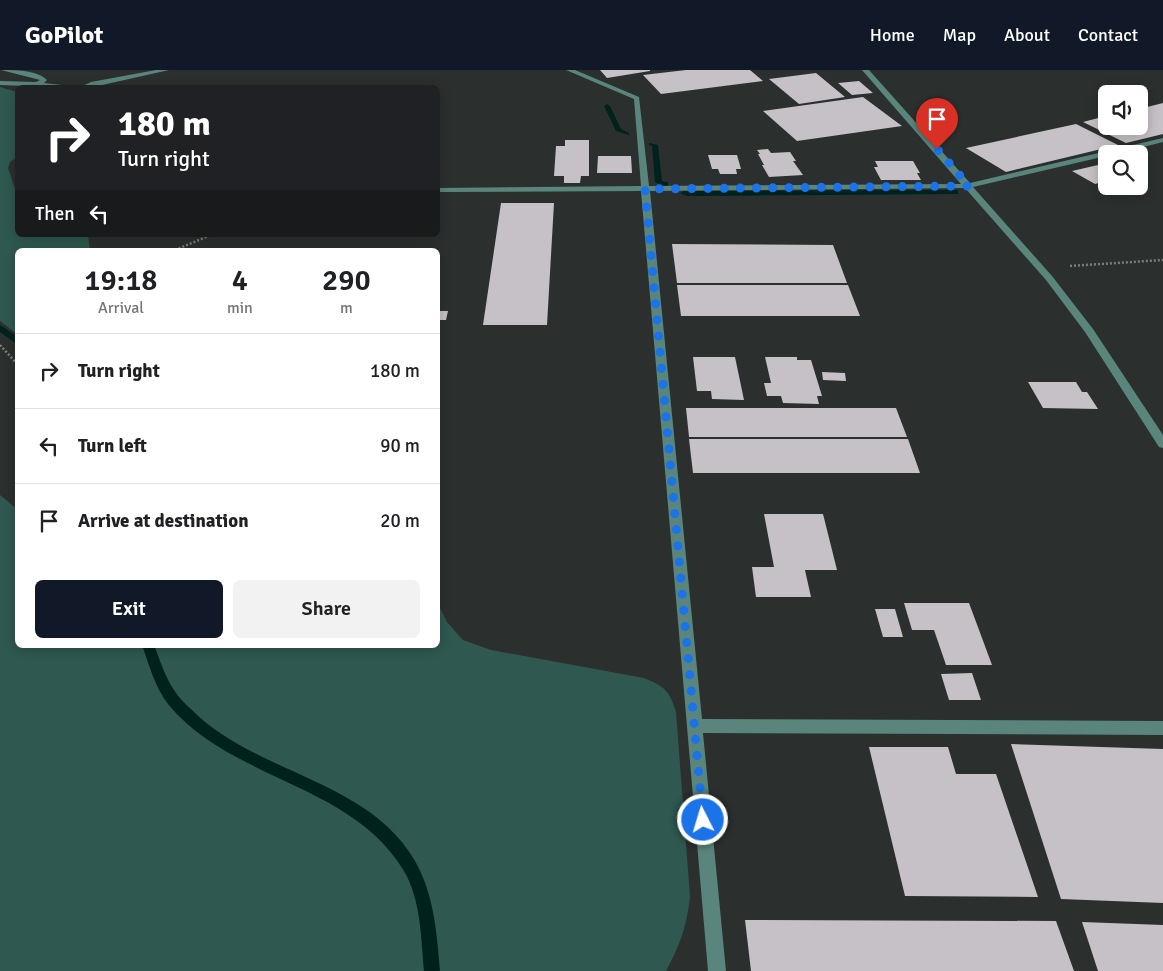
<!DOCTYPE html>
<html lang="en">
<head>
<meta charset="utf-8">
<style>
  body { margin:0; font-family:Signika,sans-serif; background:#f2f2f2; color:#202124; height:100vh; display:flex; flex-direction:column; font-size:19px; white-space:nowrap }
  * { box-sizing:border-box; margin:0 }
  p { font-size:16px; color:#757577 }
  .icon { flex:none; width:28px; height:28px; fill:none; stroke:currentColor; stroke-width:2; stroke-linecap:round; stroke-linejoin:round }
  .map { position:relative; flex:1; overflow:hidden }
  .panel { position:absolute; left:15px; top:178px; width:425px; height:400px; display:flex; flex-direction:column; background:#fff; border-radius:8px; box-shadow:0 2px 12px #0003 }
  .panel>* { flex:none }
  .top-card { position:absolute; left:15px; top:15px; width:425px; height:152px; border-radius:8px; box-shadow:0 2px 12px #0003; background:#202124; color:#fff; overflow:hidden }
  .buttons { position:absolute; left:1098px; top:15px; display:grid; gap:10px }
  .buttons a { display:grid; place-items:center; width:50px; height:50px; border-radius:8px; background:#fff; box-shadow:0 2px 12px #0003; font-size:25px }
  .pin { position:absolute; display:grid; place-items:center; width:42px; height:42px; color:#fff; margin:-51px -21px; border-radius:50% 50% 50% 0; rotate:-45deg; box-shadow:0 0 5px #0007 }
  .pin .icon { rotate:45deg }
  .me { position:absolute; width:55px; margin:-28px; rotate:355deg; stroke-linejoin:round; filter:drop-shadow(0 0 4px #0008) }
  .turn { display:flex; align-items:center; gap:18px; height:105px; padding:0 20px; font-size:22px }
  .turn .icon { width:65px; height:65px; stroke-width:2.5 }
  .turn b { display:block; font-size:35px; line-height:42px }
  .then { display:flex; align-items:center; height:48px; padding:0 20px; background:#0003; gap:10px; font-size:19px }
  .eta { display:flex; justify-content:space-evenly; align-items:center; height:85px; text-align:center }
  .eta b { font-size:30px; font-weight:600; line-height:35px }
  .cta { display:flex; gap:10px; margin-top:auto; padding:10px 20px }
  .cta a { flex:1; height:58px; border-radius:8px; background:#111827; color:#fff; font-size:20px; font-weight:600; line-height:58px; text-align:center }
  .cta a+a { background:#f2f2f2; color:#202124 }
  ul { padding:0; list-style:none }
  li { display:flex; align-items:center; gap:15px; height:75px; padding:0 20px; border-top:1px solid #e0e0e0 }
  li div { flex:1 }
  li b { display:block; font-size:19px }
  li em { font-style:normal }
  header { display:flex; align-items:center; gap:30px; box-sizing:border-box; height:70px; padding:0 25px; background:#111827; color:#fff }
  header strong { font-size:24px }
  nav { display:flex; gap:28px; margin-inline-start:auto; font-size:18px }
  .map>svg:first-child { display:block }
  .green { fill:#2e5850 }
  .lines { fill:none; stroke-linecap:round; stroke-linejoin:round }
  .stream { fill:#00221d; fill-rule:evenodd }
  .building { fill:#c5c1c6 }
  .path { stroke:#7a7e7d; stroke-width:2.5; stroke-dasharray:2 2; stroke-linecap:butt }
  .minor { fill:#59857c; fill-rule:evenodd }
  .route { stroke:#1a73e8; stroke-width:9; stroke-dasharray:0 16.2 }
</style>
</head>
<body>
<header>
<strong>GoPilot</strong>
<nav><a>Home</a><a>Map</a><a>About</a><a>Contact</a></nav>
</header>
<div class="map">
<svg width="1163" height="901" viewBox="0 0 1163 901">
  <rect width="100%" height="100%" fill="#2b302f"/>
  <!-- green -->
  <path class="green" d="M0,17L17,22V87L10,92L8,98L17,125L18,165H88L90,180H18L17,264L0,251Z
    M0,425L17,439L18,575H438V534L447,552L463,570L491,580L644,608C664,616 670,621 676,642L690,826C687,856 680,875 666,901H0Z"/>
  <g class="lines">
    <!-- stream -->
    <path class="stream" d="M607,34L610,36L621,59L629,63V65L616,61L604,36Z
      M649,73L658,75L662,111L668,112V116H662L655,112L652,76L649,75Z
      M955,120H958V124L687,126L680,123L684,121Z
      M0,255L18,267V275L0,262Z
      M142,575H154C160,590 165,607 174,620C179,628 185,634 192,640C255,704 368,709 415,791C434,824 437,864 440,901H424C421,868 421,830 404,801C352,713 231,711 168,634C155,617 149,595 142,575Z"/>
  </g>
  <!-- building -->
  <path class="building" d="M600,0H650V1L607,8Z
    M686,0H750L763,11L661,24L643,5Z
    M816,3L845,27L799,34L769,9Z
    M859,11L873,23L852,25L838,13Z
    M863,27L902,56L797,71L763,41Z
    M1163,33V64L1126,73L1083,52L1106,46V56H1139V39Z
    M1076,54L1118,75L1006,102L966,78Z
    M565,70H589V106H581L580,113H564V106H554L556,76H565Z
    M768,79L771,83L790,82L796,91H793L803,105L769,107L762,95H764L758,84H760L757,80Z
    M708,85H737L741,99H736L737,104H720L718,99H712Z
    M598,86H631L632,103H597Z
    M875,91H913L920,103H917L921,110H881L874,97H878Z
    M1098,95L1106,100V111L1095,114L1072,101Z
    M501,133H554L547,255H483Z
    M672,174L833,175L847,213H677Z
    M677,215H848L860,246H681Z
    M438,241H448L446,250H438Z
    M693,287H735L744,330L712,329L711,321H697Z
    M765,287H797V290H811L822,326H817L819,334L783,333L781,326H767L764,313H771Z
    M822,302L845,303L846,311L823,310Z
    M1028,312H1076L1082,322H1087L1098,339L1043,338Z
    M686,338H896L907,367H689Z
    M689,369H908L920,403H693Z
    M764,444H823L837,500H805L811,527H756L752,497H774Z
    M904,533H969L992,595H946L934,560H912Z
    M875,539H895L903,567H883Z
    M972,603L981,630H949L941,604Z
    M1011,674L1163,679V833L1061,829Z
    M869,677H948L956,704H996L1038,827L905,826Z
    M745,850L1056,851L1074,901H751Z
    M1082,852L1163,855V901H1098Z"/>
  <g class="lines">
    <!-- path -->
    <path class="path" d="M175,180L211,165
      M1070,196L1163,190
      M0,275L18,295"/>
    <!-- minor -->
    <path class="minor" d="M1,0C15,0 37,0 47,10L44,13L80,17L91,12L156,0H169L89,18L0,15V11L36,12L40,10Z
      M566,0H575L639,27L649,116L961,114L862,0H869L970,113L1163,68V72L1115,84H1106V86L973,117L1052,206L1093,259L1163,365V378L1159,377L1085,262L1046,210L965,118L650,121L702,649L1163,651V665L703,663L726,901H708L641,121L438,122V118L641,116L634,29Z"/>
  </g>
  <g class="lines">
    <!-- route -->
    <path class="route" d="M703,750L645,119L969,116L937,79"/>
  </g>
</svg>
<div class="buttons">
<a><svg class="icon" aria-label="sound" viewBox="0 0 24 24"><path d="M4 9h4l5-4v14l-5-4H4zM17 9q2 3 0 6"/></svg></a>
<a><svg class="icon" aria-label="search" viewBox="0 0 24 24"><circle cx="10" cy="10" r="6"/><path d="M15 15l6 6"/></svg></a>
</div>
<div class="pin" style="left:937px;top:79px;background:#d93025"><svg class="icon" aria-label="arrive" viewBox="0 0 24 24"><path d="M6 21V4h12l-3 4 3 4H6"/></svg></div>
<svg class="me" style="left:703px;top:750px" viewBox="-20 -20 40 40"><circle r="17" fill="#1a73e8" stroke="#fff" stroke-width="3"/><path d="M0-11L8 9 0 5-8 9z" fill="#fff"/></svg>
<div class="top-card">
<div class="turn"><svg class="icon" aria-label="right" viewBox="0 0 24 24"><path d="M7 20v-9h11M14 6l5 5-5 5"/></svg><div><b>180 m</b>Turn right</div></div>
<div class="then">Then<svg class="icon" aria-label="left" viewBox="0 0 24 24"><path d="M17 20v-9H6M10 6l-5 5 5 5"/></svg></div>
</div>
<section class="panel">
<div class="eta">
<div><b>19:18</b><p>Arrival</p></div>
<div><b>4</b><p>min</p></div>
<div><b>290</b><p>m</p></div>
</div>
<ul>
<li><svg class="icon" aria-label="right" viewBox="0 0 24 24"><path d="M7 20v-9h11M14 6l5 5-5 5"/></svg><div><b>Turn right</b></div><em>180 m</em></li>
<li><svg class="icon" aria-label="left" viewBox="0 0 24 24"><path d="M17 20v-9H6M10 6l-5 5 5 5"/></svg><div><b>Turn left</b></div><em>90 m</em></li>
<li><svg class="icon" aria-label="arrive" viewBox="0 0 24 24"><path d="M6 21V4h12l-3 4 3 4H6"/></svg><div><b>Arrive at destination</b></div><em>20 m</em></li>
</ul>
<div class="cta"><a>Exit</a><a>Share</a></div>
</section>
</div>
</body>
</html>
